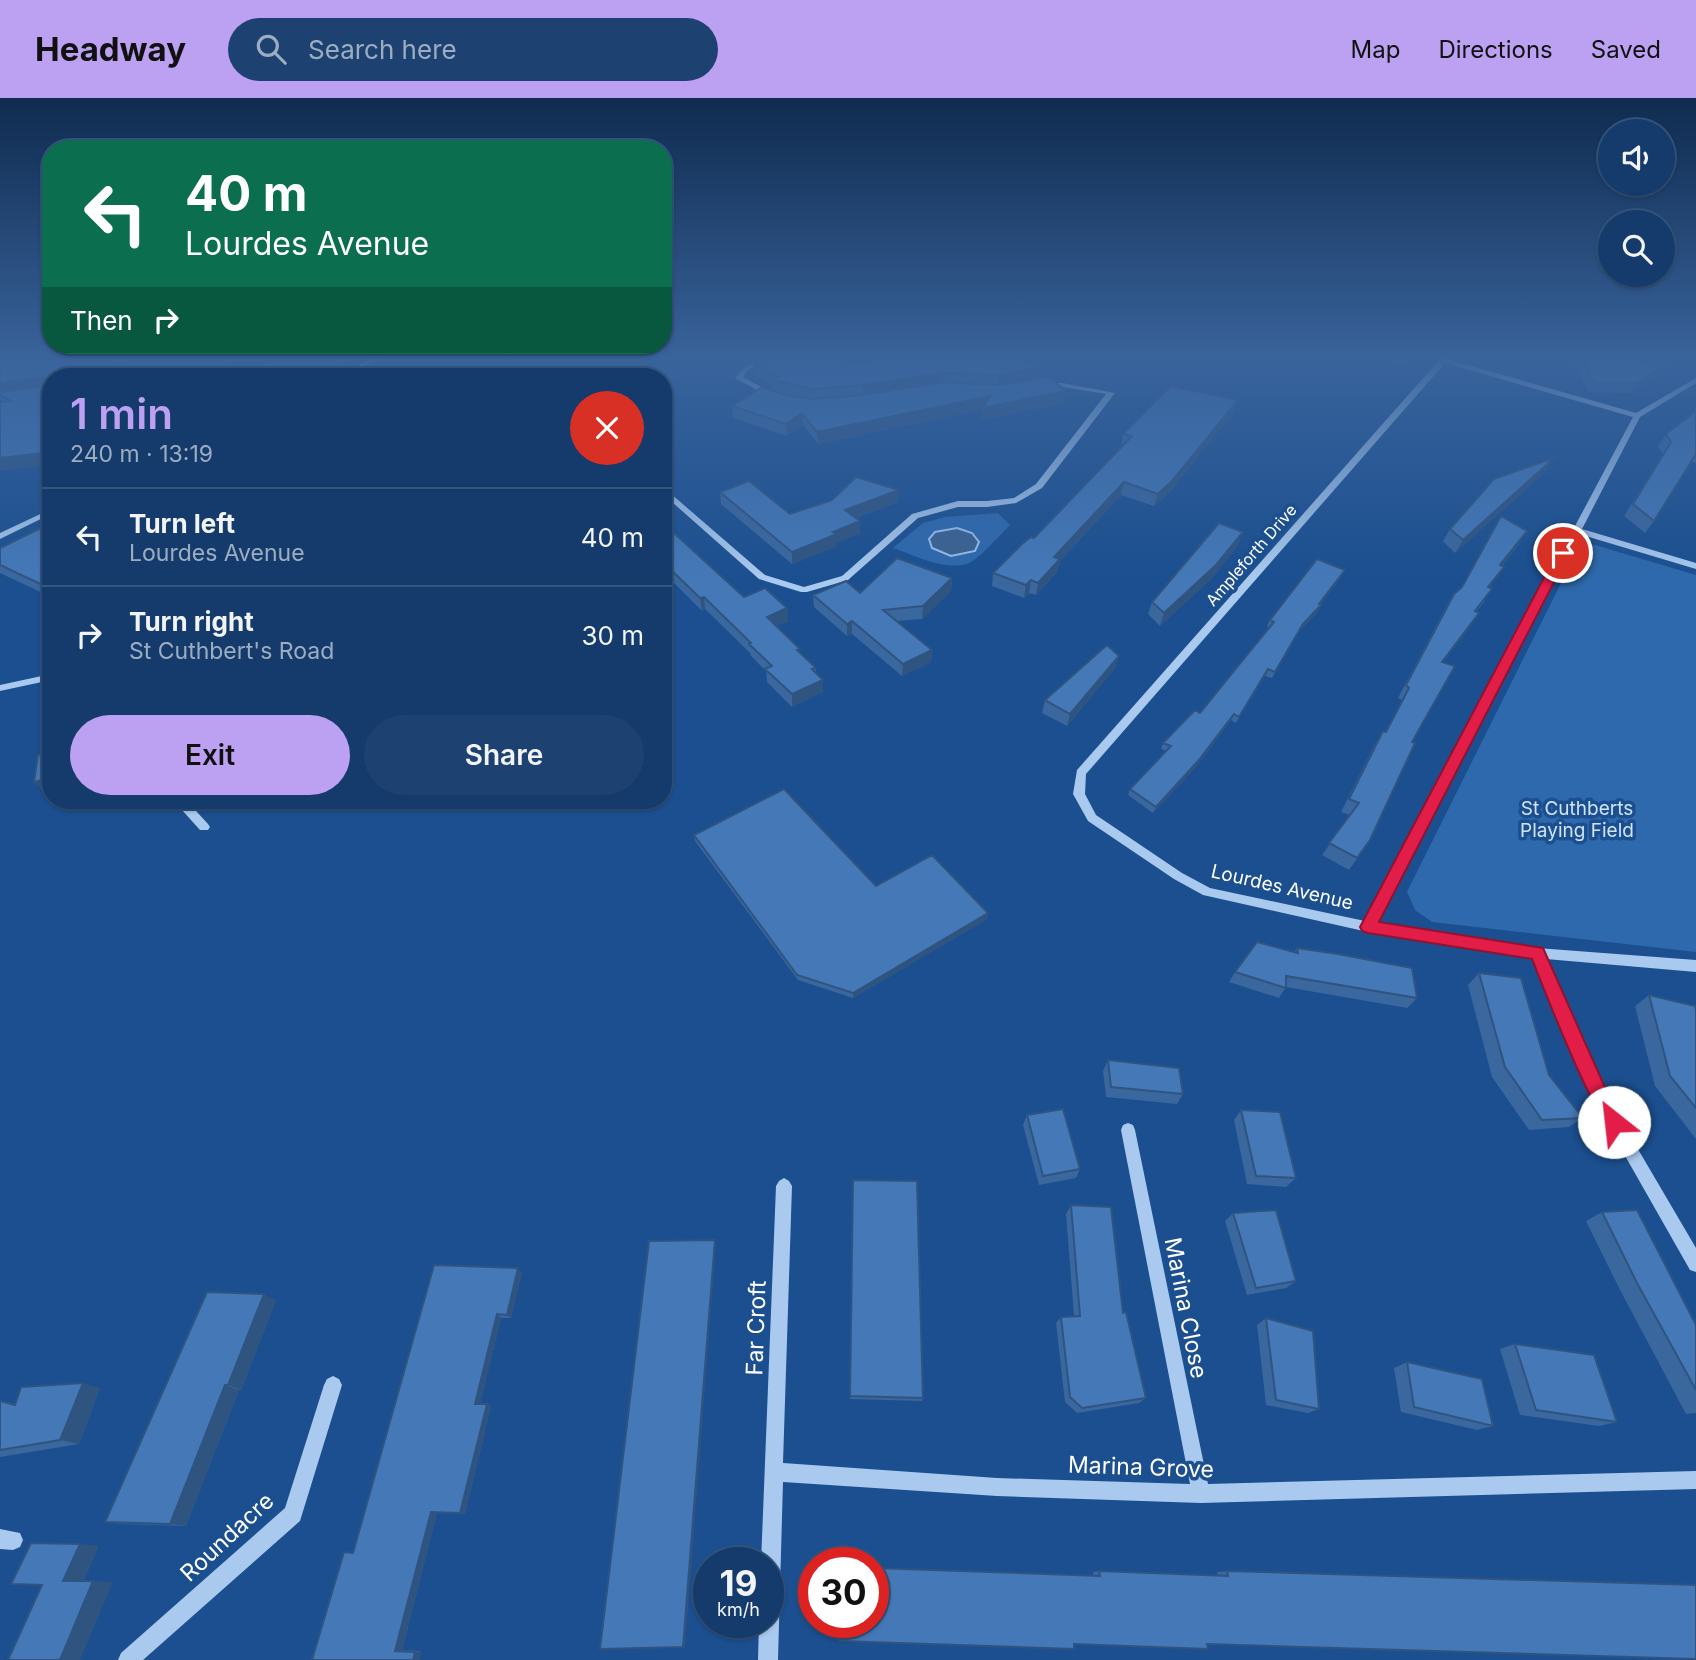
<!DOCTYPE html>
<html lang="en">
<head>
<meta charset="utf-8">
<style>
  body { margin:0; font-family:Inter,sans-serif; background:#1d4271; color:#f1f3f6; height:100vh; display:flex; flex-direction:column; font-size:26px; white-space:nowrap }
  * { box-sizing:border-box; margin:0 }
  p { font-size:23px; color:#9dadc1 }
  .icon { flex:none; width:38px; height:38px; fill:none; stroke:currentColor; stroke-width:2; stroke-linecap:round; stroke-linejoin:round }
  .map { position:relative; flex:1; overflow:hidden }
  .side { position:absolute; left:42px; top:270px; width:630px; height:441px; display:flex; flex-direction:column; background:#143b6b; border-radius:28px; box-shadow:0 2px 5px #0004,0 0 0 2px #33557e }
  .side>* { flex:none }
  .guide { position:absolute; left:42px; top:42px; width:630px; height:214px; border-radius:28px; box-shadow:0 2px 5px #0004,0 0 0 2px #33557e; background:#0b6e4f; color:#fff; overflow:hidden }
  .controls { position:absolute; left:1598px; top:21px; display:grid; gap:14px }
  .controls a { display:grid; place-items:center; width:77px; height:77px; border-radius:50%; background:#143b6b; box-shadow:0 2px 5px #0004,0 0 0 2px #33557e; font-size:35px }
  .speed { position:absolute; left:693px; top:1449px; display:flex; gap:14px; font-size:35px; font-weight:700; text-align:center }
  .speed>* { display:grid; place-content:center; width:91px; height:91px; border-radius:50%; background:#143b6b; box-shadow:0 2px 5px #0004,0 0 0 2px #33557e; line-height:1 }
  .speed small { font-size:18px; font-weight:400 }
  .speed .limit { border:10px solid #d22; background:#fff; color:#111 }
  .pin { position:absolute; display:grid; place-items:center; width:60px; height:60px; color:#fff; margin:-30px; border:4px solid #fff; border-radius:50%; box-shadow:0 2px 7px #0007 }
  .me { position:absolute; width:77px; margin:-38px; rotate:331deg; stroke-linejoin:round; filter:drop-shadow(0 0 5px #0008) }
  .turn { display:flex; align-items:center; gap:24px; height:147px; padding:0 28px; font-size:32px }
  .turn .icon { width:91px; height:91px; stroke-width:2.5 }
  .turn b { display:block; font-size:49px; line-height:60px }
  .then { display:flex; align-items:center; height:66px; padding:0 28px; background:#0003; gap:14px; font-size:26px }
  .round { display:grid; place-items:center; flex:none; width:74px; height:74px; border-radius:37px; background:#1d4271 }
  .overview { display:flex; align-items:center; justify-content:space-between; height:119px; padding:0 28px }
  h1 { font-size:42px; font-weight:600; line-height:52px; color:#bca0f2 }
  .action { display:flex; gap:14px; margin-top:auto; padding:14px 28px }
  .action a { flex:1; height:80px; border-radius:42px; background:#bca0f2; color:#111; font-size:28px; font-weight:600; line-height:80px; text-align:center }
  .action a+a { background:#1d4271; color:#f1f3f6 }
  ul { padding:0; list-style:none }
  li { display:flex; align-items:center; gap:21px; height:98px; padding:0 28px; border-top:2px solid #33557e }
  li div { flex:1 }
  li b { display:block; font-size:26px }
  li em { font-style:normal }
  header { display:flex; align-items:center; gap:42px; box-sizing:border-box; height:98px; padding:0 35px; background:#bca0f2; color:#111 }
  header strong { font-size:33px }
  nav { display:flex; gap:38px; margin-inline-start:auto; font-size:24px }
  .search { width:490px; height:63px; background:#1d4271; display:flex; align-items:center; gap:18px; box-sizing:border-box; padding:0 24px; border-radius:38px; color:#9dadc1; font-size:26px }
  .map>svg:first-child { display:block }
  .green { fill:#2e69ad }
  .water { fill:#3c6290; stroke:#9cc4f0; stroke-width:2 }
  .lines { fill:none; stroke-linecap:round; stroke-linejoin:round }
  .minor { fill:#a9c9ee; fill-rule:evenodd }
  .wall { fill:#3a679d }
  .shaded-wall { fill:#305480 }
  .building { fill:#4478b7; stroke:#305480; stroke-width:2 }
  .route { fill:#e11d48; stroke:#92132f; stroke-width:2 }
  .labels { text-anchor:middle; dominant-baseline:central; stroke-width:7; stroke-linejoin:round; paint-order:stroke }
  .far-street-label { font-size:16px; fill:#fff; stroke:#1b4f8f }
  .park-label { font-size:19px; fill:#cfe3fa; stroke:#1b4f8f }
  .street-label { font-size:19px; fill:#fff; stroke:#1b4f8f }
  .near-street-label { font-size:23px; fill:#fff; stroke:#1b4f8f }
</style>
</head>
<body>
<header>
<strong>Headway</strong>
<div class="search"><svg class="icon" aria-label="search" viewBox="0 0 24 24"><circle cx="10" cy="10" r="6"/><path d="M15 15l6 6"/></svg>Search here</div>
<nav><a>Map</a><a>Directions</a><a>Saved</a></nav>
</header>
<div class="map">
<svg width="1696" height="1562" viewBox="0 0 1696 1562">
  <rect width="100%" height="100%" fill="#1b4f8f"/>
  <!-- green -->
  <path class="green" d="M296,261H349L351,262L330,270L316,267L298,275L259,267Z
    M998,415L1010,427C1000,437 980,460 969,465C946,474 914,457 893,450L923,425L945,419Z
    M1585,444L1696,477V854L1432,824L1415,812L1407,794L1580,447Z"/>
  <!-- water -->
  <path class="water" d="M957,430L972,435L979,444L975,453L951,458L932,450L929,441L935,434Z"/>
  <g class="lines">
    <!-- minor -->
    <path class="minor" d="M372,261H380L343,278H334Z
      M764,261H773L748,272L743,279L775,296V300H772L735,280L744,270Z
      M1440,261H1447L1636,315L1696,280V285L1640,319L1582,431L1696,465V471L1579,436L1376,825L1537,850L1696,862V874L1546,861L1605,995L1696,1150V1174L1690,1172L1595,1005L1533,860L1368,834L1203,797L1174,781L1088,723L1073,696L1077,672ZM1445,265L1633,319L1365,823L1210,790L1182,775L1096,717L1085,696L1086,676Z
      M1039,285H1062L1115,295L1042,390L1016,405L987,409H958L918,420L848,482L807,494H801L759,481L663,396V389L765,477L804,489L842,478L912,416L958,403H987L1014,400L1036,386L1106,296L1062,289H1039Z
      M51,411V416L0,441V435Z
      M51,576V582L0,593V587Z
      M173,702H186L208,726L210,729L208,732H200Z
      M1128,1025L1133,1027L1135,1032L1208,1386L1696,1373V1391L1201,1405L997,1398L783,1384L778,1562H758L759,1524H768V1465H761L776,1088L779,1083L784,1080L789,1083L792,1088L783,1365L997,1380L1190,1386L1121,1032L1123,1027Z
      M333,1278L339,1281L342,1287L300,1423L143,1562H118L121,1555L285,1410L324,1287L327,1281Z
      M0,1431L20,1435L23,1442L20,1449L13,1452L0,1451Z"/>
  </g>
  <!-- wall -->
  <path class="wall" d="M0,261H229L233,278H130L113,272L51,278V367L0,372V304H2L0,301Z
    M848,261V266L1037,280L1063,305L982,322L983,311L818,346L803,327L787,338L733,320L732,308L773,292L772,286L755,278L754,267Z
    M1380,261H1413L1406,268Z
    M1571,261H1636L1646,264L1648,261H1684L1630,295L1588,294Z
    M1696,313V365L1691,364L1654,423L1645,435L1624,418L1663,356L1658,348L1666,336Z
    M1234,314L1169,395L1154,408L1121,397L1059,464L1057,474L1036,497L1029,495L1024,500L992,488L993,475L1034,440L1122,349L1121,348L1123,336Z
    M1546,373L1455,455L1443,443L1450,431Z
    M720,394L790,416L898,404L856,420L860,423V435L837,445V448L792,466L721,406Z
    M1501,418L1519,446L1502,468L1504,469L1489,490L1484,504L1476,514L1471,528L1443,564L1412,644L1370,742L1349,772L1322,757L1350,717L1341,714L1375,646L1383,633L1385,634L1402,602L1398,600L1446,509L1454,496L1461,490Z
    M51,425V499L0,475V450Z
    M663,425L744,499L788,523L776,528L800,555L816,570V575L823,594L792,609L767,584L766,573L751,558L750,555L705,511L702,513L663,474Z
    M1238,447L1212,480L1160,528L1148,516L1152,504Z
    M1342,478L1320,507L1318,514L1300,532L1272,580L1265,578L1236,625L1231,622L1196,669L1153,715L1128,697L1130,691L1166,653L1161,651L1163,645L1200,615L1269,529L1267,528L1270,522Z
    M952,480L951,493L922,521L897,523L932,552L931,564L902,578L852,536L847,538L814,509L813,497L860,495Z
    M1119,558L1115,570L1067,628L1042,615L1045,602Z
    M694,737L876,788L988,815L987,821L853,900L798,882L695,743Z
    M1297,850L1417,900L1407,910L1286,889L1279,900L1229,884L1235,874L1294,854Z
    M1479,875L1549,977L1583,1020L1569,1029L1529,1032L1492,979L1468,887Z
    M1649,897L1696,912V1041L1655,988L1635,908Z
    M1108,962L1183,996L1177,1006L1106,999L1103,973Z
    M1241,1012L1296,1080L1286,1089L1247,1086L1234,1022Z
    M1027,1017L1080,1071L1076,1080L1039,1087L1023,1027Z
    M853,1082L923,1300L922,1303L850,1301Z
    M1071,1107L1123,1215L1146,1300L1139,1305L1077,1315L1065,1304L1056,1225L1061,1219L1074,1218L1066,1116Z
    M1602,1114L1696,1227V1315L1686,1316L1620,1192L1586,1123Z
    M1233,1115L1296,1183L1286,1190L1247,1197L1225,1123Z
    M522,1174L511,1220H501L480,1306H487L491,1308L465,1416L437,1415L402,1552L421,1553L419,1562H312L353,1455Z
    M276,1202L241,1292H239L186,1428L122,1426L105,1424Z
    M1266,1220L1319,1311L1308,1315L1266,1307L1257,1227Z
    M1515,1246L1617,1324L1599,1328L1520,1317L1500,1251Z
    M1407,1264L1493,1328L1477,1332L1401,1314L1394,1270Z
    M100,1290L79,1346L0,1359V1302L15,1306Z
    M1099,1473L1218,1478L1217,1474L1227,1473L1696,1487L1093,1477V1474Z"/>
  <!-- shaded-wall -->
  <path class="shaded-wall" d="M226,261H229L233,278H231Z
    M844,261H848V267L839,268Z
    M1674,261H1684L1630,295L1636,285Z
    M1038,270L1037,282L997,288L998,277Z
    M942,275L941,286L863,298V287Z
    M43,279L51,290L0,297V285Z
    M1066,293L1063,305L982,322L983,311L818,346L817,334L990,298Z
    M1238,302L1234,314L1169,395L1154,408L1158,396Z
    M802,315L803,327L787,338L786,326Z
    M51,354V367L0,372V360Z
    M1554,360L1546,373L1455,455L1463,442Z
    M1124,384L1121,397L1059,464L1057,474L1036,497L1038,485L1054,459Z
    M899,392L898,404L845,424V412Z
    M860,423V435L837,445V448L792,466V454L833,434Z
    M1527,433L1519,446L1492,480L1500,467Z
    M1243,434L1238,447L1212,480L1160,528L1164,515Z
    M1504,469L1496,481L1480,502L1488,489Z
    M1345,472L1342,478L1316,512L1321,507L1318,514L1300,532L1272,580L1303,526Z
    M952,480L951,493L922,521L923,508Z
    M1031,482L1029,495L1024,500L1026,487Z
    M704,499L705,511L702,513L700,500Z
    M787,510L788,523L768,531L767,519Z
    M1479,515L1471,528L1434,576L1442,564Z
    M852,523V536L847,538V526Z
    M932,552L931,564L902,578L903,566Z
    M1119,558L1115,570L1067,628L1070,616Z
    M1268,571L1265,578L1236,625L1239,619Z
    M823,582V594L792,609V596Z
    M1234,616L1231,622L1196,669L1153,715L1156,709Z
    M51,680V695L46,696L34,684Z
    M988,815L987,821L853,900V895Z
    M715,1142L716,1146L685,1549H683Z
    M518,1170L522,1174L511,1220L507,1217Z
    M264,1196L276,1202L241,1292L228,1287Z
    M497,1216L501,1220L480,1308L475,1306Z
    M83,1285L100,1290L79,1346L60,1342Z
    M225,1287L239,1292L186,1428L170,1426Z
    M487,1306L491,1308L465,1416L460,1415Z
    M431,1414L437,1415L402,1552L395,1553Z
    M80,1446L99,1448L84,1483H63Z
    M93,1483L113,1484L80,1562H60Z
    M421,1553L419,1562H413L415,1554Z"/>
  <!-- building -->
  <path class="building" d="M0,261H103L119,278H51V354L0,360V304L11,303L0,297V294L44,288L46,282L43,279L0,285Z
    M106,261H226L231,278H153Z
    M768,261H844L839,268L877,261H1027L1038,270L998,277L942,275L863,287L812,291L772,282L779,278L754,267Z
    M1582,261H1636L1656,268L1651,261H1674L1636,285L1594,284Z
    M1043,279H1049L1066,293L983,310L990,298L817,334L802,315L786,326L732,308L762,289L786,297L812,301L864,297L942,284L998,287Z
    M1171,288L1238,302L1172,383L1158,396L1124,384L1054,459L1060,461L1038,485L1031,482L1026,487L993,475L1022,446L1031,439L1034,440L1132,338L1123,336Z
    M1696,313V356L1654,423L1633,406L1671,344L1666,336Z
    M1554,360L1463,442L1450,431L1494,381Z
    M856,379L899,392L845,412L860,423L833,434L837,436L792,454L720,394L749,383L790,416L832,402Z
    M1501,418L1527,433L1500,467L1504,469L1488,489L1492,491L1475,513L1479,515L1442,564L1455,568L1412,644L1415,645L1370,742L1357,760L1329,745L1359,705L1349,701L1383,633L1386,634L1409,590L1406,587L1454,496L1462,489Z
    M51,425V491L0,467V450Z
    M663,425L744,499L765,490L787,510L767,519L800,551L797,552L816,570L812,571L823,582L792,596L765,571L772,568L749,546L751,545L704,499L700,500L663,464Z
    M1219,425L1243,434L1216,467L1164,515L1152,504Z
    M897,460L952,480L923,508L883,512L932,552L903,566L852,523L847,526L813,497L846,483L860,495Z
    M1317,461L1345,472L1319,506L1321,507L1303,526L1275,574L1268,571L1239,619L1234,616L1198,663L1156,709L1130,691L1171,648L1163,645L1195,612L1200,615L1233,574L1274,524L1270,522Z
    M1107,547L1119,558L1070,616L1045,602Z
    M51,655V680L34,684L38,657Z
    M784,691L876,788L932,757L988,815L853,895L797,877L694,737Z
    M1257,844L1298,855L1297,850L1338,856L1412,870L1417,900L1286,878V890L1235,874Z
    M1479,875L1521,880L1549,977L1583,1020L1542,1022L1505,969Z
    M1649,897L1695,908L1696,912V1010L1670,978Z
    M1108,962L1179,970L1183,996L1111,989Z
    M1063,1011L1080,1071L1043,1078L1027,1017Z
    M1241,1012L1280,1014L1296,1080L1256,1078Z
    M853,1082L917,1083L923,1300L850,1298Z
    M1071,1107L1111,1109L1123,1215L1126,1214L1146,1300L1082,1310L1070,1299L1061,1219L1080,1218Z
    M1276,1112L1296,1183L1256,1190L1233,1115Z
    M1637,1112L1696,1227V1292L1637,1185L1602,1114Z
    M715,1142L683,1549L600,1551L649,1143Z
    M434,1167L518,1170L507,1217L497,1216L475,1306H487L460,1415L431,1414L395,1553L415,1554L413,1562H312L344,1454L353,1455Z
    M207,1194L264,1196L228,1287H225L170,1426L105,1424Z
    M1266,1220L1313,1233L1319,1311L1276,1302Z
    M1515,1246L1594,1257L1617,1324L1536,1312Z
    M1407,1264L1482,1281L1493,1328L1414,1309Z
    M83,1285L60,1342L0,1352V1303L15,1307L21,1289Z
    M31,1445L80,1446L63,1483H93L60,1562H8L42,1487L11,1486Z
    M873,1470L1100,1478L1099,1473L1228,1478L1227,1473L1696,1487V1561L1207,1546L1208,1551L1074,1546V1551L839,1543L840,1524H873Z"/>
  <!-- sky -->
  <linearGradient id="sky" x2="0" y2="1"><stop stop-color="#0f2b4f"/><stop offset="0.54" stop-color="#39639b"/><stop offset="1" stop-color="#39639b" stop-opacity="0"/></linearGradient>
  <rect width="1696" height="480" fill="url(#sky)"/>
  <!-- route -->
  <path class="route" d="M1563,452L1569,455L1379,824L1543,850L1607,994L1623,1024L1621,1030L1614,1033C1595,1025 1543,888 1532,861L1368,835L1362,833L1360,829L1557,455Z"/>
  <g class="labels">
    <!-- far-street labels -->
    <g class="far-street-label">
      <text transform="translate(1251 457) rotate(-49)">Ampleforth Drive</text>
    </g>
    <!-- park labels -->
    <g class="park-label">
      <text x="1577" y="710">St Cuthberts<tspan x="1577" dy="22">Playing Field</tspan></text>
    </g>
    <!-- street labels -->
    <g class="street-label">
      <text transform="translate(1282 789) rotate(13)">Lourdes Avenue</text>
    </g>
    <!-- near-street labels -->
    <g class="near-street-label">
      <text transform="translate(1186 1210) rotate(79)">Marina Close</text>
      <text transform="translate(756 1230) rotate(-88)">Far Croft</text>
      <text transform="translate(1141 1369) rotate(2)">Marina Grove</text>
      <text transform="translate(227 1439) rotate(-43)">Roundacre</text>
    </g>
  </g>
</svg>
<div class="controls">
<a><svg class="icon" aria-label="sound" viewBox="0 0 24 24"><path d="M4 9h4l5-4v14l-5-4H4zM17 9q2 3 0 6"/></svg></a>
<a><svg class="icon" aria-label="search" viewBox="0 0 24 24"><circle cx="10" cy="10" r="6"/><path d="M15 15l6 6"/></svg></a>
</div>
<div class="speed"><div>19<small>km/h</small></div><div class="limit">30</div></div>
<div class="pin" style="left:1563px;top:455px;background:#d93025"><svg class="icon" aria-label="arrive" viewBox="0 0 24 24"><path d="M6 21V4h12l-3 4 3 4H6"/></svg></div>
<svg class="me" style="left:1614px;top:1024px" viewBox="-20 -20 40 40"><circle r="19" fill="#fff"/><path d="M0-13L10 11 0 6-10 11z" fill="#e11d48"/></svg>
<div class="guide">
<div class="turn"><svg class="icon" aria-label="left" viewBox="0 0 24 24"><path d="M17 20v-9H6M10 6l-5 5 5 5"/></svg><div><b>40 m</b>Lourdes Avenue</div></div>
<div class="then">Then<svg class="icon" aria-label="right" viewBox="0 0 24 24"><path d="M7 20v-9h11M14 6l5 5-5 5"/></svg></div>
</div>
<section class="side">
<div class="overview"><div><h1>1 min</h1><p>240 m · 13:19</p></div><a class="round" style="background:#d93025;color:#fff"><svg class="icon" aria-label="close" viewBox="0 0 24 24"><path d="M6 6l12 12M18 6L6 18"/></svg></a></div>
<ul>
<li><svg class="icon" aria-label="left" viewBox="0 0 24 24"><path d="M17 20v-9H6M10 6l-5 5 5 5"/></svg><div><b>Turn left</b><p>Lourdes Avenue</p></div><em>40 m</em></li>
<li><svg class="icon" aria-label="right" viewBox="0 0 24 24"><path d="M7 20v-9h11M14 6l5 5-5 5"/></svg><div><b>Turn right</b><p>St Cuthbert's Road</p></div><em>30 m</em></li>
</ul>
<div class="action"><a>Exit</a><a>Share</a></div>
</section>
</div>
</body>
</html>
